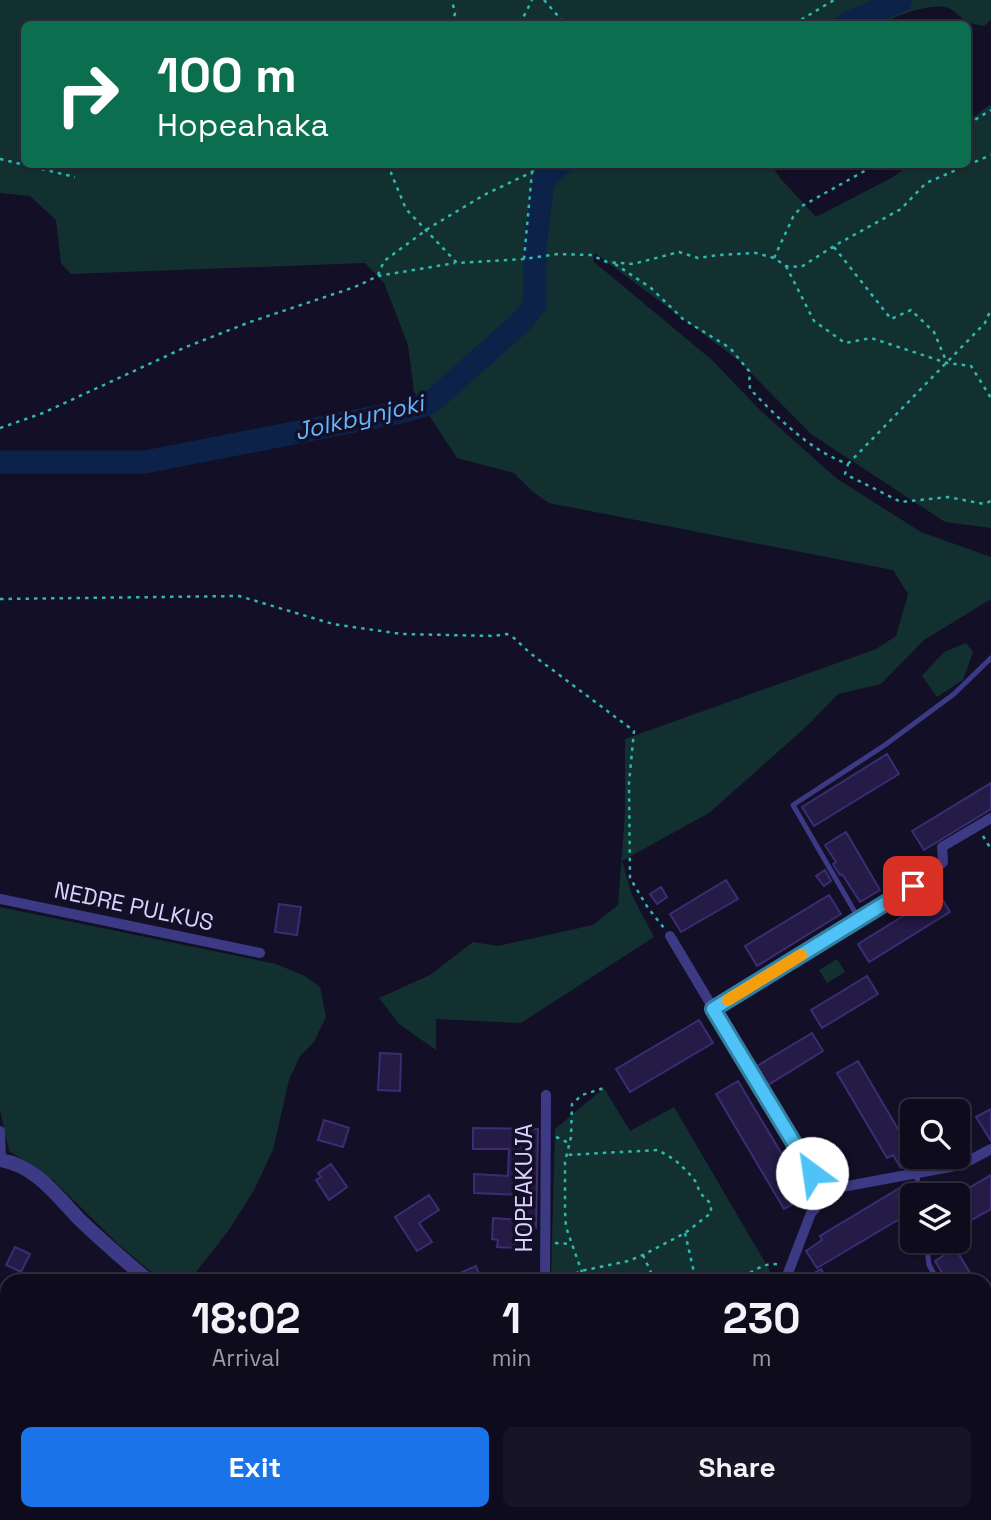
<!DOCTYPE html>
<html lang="en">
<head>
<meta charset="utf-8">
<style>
  body { margin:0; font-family:"Space Grotesk",sans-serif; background:#171425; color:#f1f3f6; height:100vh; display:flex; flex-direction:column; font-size:26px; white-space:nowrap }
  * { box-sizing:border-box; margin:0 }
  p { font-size:23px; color:#9b9ba3 }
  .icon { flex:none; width:38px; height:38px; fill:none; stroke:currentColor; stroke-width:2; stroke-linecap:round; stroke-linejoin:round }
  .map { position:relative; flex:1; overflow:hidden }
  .drawer { position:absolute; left:0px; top:1274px; width:992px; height:247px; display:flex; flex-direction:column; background:#0e0b1c; border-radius:21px 21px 0 0; box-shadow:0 2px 5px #0004,0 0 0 2px #2e2b3b }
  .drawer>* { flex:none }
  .hud { position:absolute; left:21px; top:21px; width:950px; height:147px; border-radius:10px; box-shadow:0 2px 5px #0004,0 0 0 2px #2e2b3b; background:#0b6e4f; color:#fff; overflow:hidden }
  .tools { position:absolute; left:900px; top:1099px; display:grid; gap:14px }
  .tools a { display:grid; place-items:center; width:70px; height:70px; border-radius:10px; background:#0e0b1c; box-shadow:0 2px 5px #0004,0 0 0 2px #2e2b3b; font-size:35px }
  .pin { position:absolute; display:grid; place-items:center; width:60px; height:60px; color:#fff; margin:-30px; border-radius:14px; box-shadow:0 4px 10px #0006 }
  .me { position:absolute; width:77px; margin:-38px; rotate:329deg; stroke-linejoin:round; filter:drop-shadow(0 0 5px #0008) }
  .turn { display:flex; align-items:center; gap:24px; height:147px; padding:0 21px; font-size:32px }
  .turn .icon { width:91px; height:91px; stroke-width:2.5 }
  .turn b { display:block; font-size:49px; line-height:60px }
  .eta { display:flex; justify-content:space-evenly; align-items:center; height:119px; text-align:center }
  .eta b { font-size:42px; font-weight:600; line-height:49px }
  .cta { display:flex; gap:14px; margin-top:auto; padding:14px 21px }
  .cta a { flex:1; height:80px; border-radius:10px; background:#1a73e8; color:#fff; font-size:28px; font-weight:600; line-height:80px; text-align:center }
  .cta a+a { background:#171425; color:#f1f3f6 }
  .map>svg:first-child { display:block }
  .green { fill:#12302f }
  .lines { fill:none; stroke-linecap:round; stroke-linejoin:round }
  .river { stroke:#0c2248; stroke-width:23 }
  .building { fill:#241b47; stroke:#3b2d73; stroke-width:2 }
  .path { stroke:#2fb8b0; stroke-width:2.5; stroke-dasharray:3.5 5; stroke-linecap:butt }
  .service { stroke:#3d3a85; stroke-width:5 }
  .minor { stroke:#3d3a85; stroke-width:10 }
  .tertiary { stroke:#3d3a85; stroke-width:14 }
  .route-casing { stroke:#337fa1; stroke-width:18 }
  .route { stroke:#4fc3f7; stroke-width:12 }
  .slow { stroke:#f59e0b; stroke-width:12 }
  .labels { text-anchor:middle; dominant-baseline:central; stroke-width:7; stroke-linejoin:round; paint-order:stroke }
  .street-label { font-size:23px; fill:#d9d4ff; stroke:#130f26 }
  .water-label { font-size:24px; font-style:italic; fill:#62b6ff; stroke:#130f26 }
</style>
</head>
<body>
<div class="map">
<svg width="991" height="1520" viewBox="0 0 991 1520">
  <rect width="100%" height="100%" fill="#130f26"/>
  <!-- green -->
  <path class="green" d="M0,0H991V20L984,26C965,23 965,20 951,9C933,0 896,17 879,24H24V164L771,165L780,178L816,217L893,177L910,165L968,164V121L991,104V528L945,522L811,434L738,360L595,253L593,261L712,360L761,411L836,478L921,532L991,557V599L924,640L881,684L838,694L807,726L709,813L622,861L632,895L654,937L521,1023L436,1019V1050L399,1024L379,998L430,975L473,942L498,946L593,925L618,905L625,813V739L876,649L896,636L908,594L893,570L549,503L533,492L514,473L457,458L414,392L408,345L384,283L365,263L71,274L61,263L56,220L30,196L0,193Z
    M966,643L973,652L963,680L937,697L922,676L944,652Z
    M0,907L276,964L305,976L320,987L326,1017L314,1042L300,1056L289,1080L273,1150L254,1190L229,1230L189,1281H162L119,1245L53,1180L9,1151L0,1110Z
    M837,959L845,972L827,983L819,970Z
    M604,1088L630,1131L674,1107L776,1281H551L555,1129Z
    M0,1370L7,1373V1481L0,1478Z"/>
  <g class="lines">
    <!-- river -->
    <path class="river" d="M846,24L901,0
      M0,462H145L401,412L429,404L521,322L535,305V248L543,181L561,164"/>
  </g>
  <!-- building -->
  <path class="building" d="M887,754L899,774L814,826L802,807Z
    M991,783V809L924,850L912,831Z
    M846,832L880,890L860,902L842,874L840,875L833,864L836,862L825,845Z
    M825,870L831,881L824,886L816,876Z
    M726,880L738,899L681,932L670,914Z
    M661,887L667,897L657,904L650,894Z
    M939,894L950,912L869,962L858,944Z
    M829,895L841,914L757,966L745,946Z
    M279,904L301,907L297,935L275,932Z
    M867,976L878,994L822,1028L811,1010Z
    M699,1020L713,1043L630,1092L616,1069Z
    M812,1033L823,1051L768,1085L757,1066Z
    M380,1053L401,1054L400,1091L378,1090Z
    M858,1061L908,1146L904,1148L914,1164L909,1167L901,1168L893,1155L887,1158L837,1073Z
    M738,1081L807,1196L784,1209L716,1094Z
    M991,1109V1141L976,1117Z
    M324,1120L349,1128L343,1147L318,1140Z
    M473,1128L538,1129L536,1228H529L528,1244L515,1243V1248L497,1247L498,1240L492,1239L493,1218L521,1220V1195L474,1193V1174L508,1176L509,1149H473Z
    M331,1164L347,1187L329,1200L316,1180L321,1177L318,1173Z
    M991,1175V1209L957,1228V1195Z
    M913,1185L915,1194L898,1197L908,1214L817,1268L806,1251L822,1240L820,1236L903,1186Z
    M429,1195L439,1210L419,1223L432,1242L417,1251L395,1217Z
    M15,1247L30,1254L21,1272L6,1265Z
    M955,1248L975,1281H947L935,1261Z
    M476,1266L482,1281H466L462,1272Z
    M821,1269L828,1281H800Z"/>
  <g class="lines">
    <!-- path -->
    <path class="path" d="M544,0L565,24
      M451,24L455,14L452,0
      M520,24L532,0
      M794,24L834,0
      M968,124L991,110
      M0,159L75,177
      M395,164L391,173L406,209L457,263L524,259L558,254L591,255L607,262L633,264L679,252L698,258L718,255L756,253L774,258L786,266L801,267L834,246L901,209L926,183L991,155
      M834,247L891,319L911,310L934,332L947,363
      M774,258L793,217L802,206L877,164
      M524,259L532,172
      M615,264L651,288L683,319L730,348L749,371L750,389C778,418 809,450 848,464L845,474L901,502L948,497L984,504L991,501
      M786,266L814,321L845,343L871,338L947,363L971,366L991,398
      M378,275L384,261L429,228L484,195L532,172L541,164
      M0,428L43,413L186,347L250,322L355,287L378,276L455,263
      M848,464L985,323L991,309
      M0,599L239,596L333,624L401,634L494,636L507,634L514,638L530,653L634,731L629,783L630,878L648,908L664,928
      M983,836L991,849
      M556,1137L569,1143
      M685,1233L696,1281
      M555,1243L572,1244
      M643,1255L654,1279L660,1281
      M753,1273L758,1281
      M560,1281L581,1271L628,1261L643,1255L685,1233L711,1213V1204L700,1193L696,1182L687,1171L675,1160L658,1150L566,1155
      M585,1281L566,1227L565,1211V1162L571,1137L572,1104L582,1095L604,1088
      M735,1281C750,1275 764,1260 780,1265"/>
    <!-- service -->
    <path class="service" d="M859,919L793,805L885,745L954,694L991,658
      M916,1172L920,1195
      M926,1241L929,1265L938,1281
      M789,1270L795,1281"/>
    <!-- minor -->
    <path class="minor" d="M0,899L260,953
      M670,936L826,1197
      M714,1009L931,874L943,862L942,847L991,818
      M0,1131L1,1160
      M545,1281L546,1095
      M785,1281L811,1213L826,1197L842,1187L961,1165L991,1149
      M768,1514L771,1520
      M889,1514L890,1520
      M329,1520L331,1514"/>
    <!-- tertiary -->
    <path class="tertiary" d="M0,1160C36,1166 56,1195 80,1220C102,1241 125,1261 149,1281
      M985,1438H991"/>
  </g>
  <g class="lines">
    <defs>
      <path id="route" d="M812,1173L713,1009L913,886"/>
    </defs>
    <!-- route casing -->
    <use href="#route" class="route-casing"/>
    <!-- route -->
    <use href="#route" class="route"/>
    <!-- slow -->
    <path class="slow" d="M728,1000L801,955"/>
  </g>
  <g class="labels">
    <!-- street labels -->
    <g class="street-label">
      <text transform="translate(134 906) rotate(12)">NEDRE PULKUS</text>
      <text transform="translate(524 1188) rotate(-90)">HOPEAKUJA</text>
    </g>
    <!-- water labels -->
    <g class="water-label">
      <text transform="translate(359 417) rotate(-13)">Jolkbynjoki</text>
    </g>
  </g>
</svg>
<div class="tools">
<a><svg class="icon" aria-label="search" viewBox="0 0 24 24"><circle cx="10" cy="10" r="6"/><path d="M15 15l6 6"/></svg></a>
<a><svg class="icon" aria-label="layers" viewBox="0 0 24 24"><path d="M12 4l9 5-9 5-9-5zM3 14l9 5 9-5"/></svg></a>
</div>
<div class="pin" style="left:913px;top:886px;background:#d93025"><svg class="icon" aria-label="arrive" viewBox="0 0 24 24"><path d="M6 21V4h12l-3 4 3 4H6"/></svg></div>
<svg class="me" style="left:812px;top:1173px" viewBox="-20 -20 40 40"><circle r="19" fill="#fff"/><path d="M0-13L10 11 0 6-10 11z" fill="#4fc3f7"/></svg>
<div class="hud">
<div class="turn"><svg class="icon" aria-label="right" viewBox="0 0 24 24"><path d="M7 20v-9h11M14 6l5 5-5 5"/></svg><div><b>100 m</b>Hopeahaka</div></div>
</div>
<section class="drawer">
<div class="eta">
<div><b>18:02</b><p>Arrival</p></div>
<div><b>1</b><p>min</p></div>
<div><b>230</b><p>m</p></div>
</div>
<div class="cta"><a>Exit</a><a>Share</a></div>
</section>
</div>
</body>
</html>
